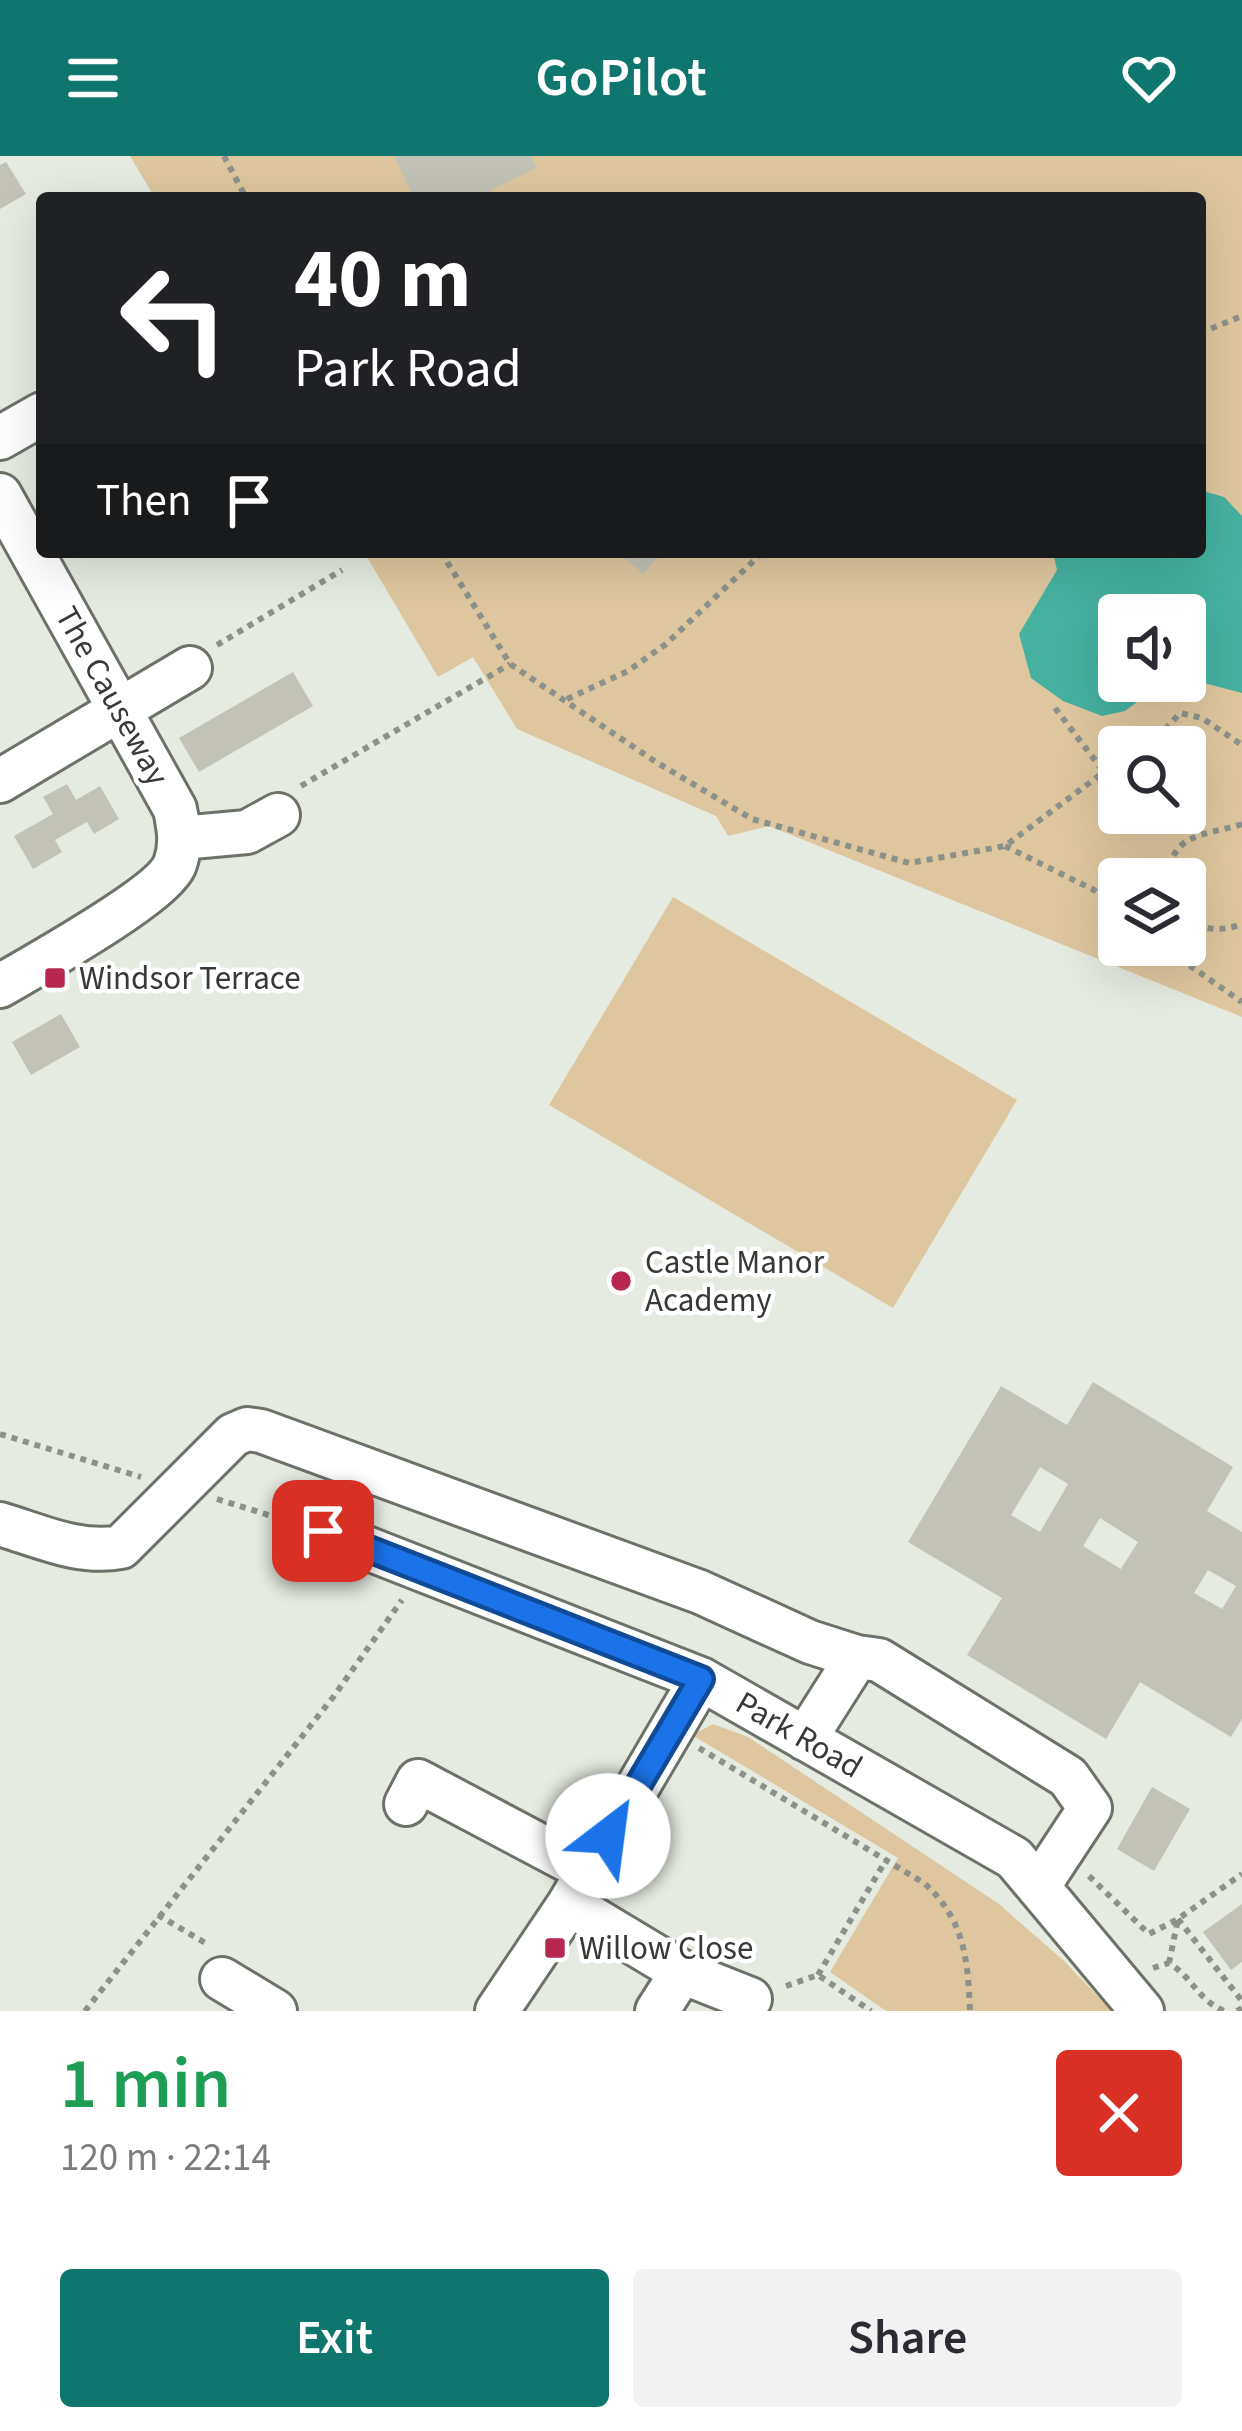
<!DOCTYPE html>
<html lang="en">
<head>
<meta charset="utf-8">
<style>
  body { margin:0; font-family:"Source Sans 3",sans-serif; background:#f2f2f3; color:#2b2b33; height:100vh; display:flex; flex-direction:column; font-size:45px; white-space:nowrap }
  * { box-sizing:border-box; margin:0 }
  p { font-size:39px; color:#7c7c81 }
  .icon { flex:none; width:66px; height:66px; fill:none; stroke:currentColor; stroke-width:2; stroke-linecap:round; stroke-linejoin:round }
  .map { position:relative; height:1855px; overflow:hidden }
  .panel { display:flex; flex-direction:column; background:#fff; flex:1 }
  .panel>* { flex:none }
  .hud { position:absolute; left:36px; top:36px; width:1170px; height:366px; border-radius:12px; box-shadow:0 12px 48px #0002; background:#202124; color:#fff; overflow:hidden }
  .buttons { position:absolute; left:1098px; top:438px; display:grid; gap:24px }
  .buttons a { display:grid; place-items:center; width:108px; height:108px; border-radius:12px; background:#fff; box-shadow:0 12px 48px #0002; font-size:60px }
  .pin { position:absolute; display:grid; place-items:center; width:102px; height:102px; color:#fff; margin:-51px; border-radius:24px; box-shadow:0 6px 18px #0006 }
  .me { position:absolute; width:132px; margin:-66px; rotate:30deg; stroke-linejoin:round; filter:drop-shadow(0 0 9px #0008) }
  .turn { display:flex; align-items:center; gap:42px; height:252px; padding:0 60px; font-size:54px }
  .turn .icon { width:156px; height:156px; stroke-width:2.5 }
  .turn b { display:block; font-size:84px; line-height:102px }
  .then { display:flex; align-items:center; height:114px; padding:0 60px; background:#0003; gap:24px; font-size:45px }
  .round { display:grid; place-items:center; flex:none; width:126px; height:126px; border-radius:12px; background:#f2f2f3 }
  .headline { display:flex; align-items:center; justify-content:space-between; height:204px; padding:0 60px }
  h1 { font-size:72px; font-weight:600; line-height:90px; color:#1e9e55 }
  .primary-button { display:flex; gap:24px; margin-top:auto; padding:24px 60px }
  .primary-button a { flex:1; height:138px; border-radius:12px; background:#0f766e; color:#fff; font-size:48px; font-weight:600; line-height:138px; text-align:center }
  .primary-button a+a { background:#f2f2f3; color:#2b2b33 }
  header { display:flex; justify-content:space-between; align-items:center; height:156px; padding:0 60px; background:#0f766e; color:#fff; font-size:54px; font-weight:600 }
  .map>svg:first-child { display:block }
  .green { fill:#dec79e; fill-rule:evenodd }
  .water { fill:#46b19f }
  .building { fill:#c2c2b7; fill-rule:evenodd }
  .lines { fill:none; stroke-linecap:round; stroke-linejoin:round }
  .minor-casing { stroke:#6d7269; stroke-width:48 }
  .path { stroke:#8c918a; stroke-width:6; stroke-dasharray:6 6; stroke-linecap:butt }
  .minor { stroke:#fff; stroke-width:42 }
  .route-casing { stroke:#114b97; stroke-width:30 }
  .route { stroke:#1a73e8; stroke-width:21 }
  .poi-dot { fill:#b72750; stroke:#fff; stroke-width:4.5 }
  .labels { text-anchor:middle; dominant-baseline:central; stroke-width:9; stroke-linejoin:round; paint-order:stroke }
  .street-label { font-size:33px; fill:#363935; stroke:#fff }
  .poi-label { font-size:33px; fill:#363935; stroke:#fff; text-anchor:start }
</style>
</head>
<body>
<header><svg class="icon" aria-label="menu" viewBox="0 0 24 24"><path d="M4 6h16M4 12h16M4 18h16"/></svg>GoPilot<svg class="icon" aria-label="heart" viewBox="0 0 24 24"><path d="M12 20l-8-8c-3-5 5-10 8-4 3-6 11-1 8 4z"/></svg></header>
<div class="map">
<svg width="1242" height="1855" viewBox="0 0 1242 1855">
  <rect width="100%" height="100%" fill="#e5ebe1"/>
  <!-- green -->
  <path class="green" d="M130,0H1242V861L769,670L728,680L716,660L517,573L473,501L438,521L364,396H1200V42H155ZM1119,459H1185V525H1119ZM1119,591H1185V657H1119ZM1119,723H1185V789H1119Z
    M673,741L1017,944L893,1152L549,949Z
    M713,1568L748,1581L999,1748L1063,1804L1112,1855H886L830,1816L898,1702L692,1579Z"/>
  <!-- water -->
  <path class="water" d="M1200,334L1224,341L1242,360V537L1185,522V459H1119V525H1165L1125,555L1102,560L1063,545L1031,522L1019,478L1057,414L1053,396H1200Z"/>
  <!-- building -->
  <path class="building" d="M394,0H531L537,12L490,34L494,42H414Z
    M6,6L26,38L0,53V9Z
    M618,396H662L643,418Z
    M293,516L313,550L199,616L179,582Z
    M67,628L76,644L100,630L119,663L94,678L87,666L55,684L62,696L33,713L14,680L53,658L43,641Z
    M61,858L80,891L31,919L12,886Z
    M1093,1226L1233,1311L1207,1355L1242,1376V1563L1231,1581L1140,1526L1106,1583L967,1499L1002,1442L908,1386L1001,1230L1067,1269ZM1040,1311L1068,1328L1040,1376L1011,1359ZM1100,1362L1138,1386L1121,1413L1083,1390ZM1208,1414L1236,1430L1222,1453L1194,1437Z
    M1152,1631L1190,1653L1154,1715L1117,1693Z
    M1242,1748V1806L1231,1814L1203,1776Z"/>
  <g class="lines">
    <defs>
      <path id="minor" d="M0,282L42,258
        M0,339L175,653C179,673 182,688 175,708C163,739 34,810 0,830
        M0,625L190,512
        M181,682L247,676L278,659
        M0,1368C40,1380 80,1399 121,1391L233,1279L247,1273L261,1275L700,1436L810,1486L857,1501
        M323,1375L701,1523L1014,1702L1142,1855
        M805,1583L857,1501L879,1504L1068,1621L1090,1652L1038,1731
        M406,1648L418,1625L588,1715
        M569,1748L682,1816L657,1855
        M682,1816L750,1843
        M222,1823L275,1855
        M497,1855L569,1748L701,1523"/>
    </defs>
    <!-- minor casing -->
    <use href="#minor" class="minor-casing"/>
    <!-- path -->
    <path class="path" d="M224,0L246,42
      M1200,177L1242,160
      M441,396L510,508L656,606L752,663L909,707L1005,690L1104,616L1119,614
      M217,489L342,414
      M567,543L628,515L666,488L763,396
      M1055,552L1104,616
      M1149,591L1180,557L1202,562L1242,589
      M301,630L510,508
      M1005,690L1094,734L1119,755
      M1168,723C1171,675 1206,680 1242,668
      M1185,764C1206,774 1220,776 1242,768
      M1160,789L1242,846
      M0,1278L141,1321
      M217,1343L291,1366
      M699,1592L924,1727C964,1763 968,1802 970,1855
      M1089,1720L1149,1778L1178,1763L1242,1718
      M158,1759L207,1788
      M1178,1763L1242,1845
      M1169,1807L1178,1763
      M1153,1812L1169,1807C1193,1822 1198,1844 1224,1855
      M818,1819L886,1704
      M786,1830L818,1819L871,1855
      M85,1855L334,1540L402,1444
      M1237,1855L1242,1852"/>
    <!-- minor -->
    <use href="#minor" class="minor"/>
  </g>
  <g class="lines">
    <defs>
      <path id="route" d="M323,1375L701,1523L608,1680"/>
    </defs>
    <!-- route casing -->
    <use href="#route" class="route-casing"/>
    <!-- route -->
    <use href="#route" class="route"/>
  </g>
  <!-- markers -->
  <g class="poi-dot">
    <rect x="43" y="810" width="24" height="24" rx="6"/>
    <circle cx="621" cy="1125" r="12"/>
    <rect x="543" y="1780" width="24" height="24" rx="6"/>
  </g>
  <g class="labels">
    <!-- street labels -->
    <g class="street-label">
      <text transform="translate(112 540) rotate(61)">The Causeway</text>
      <text transform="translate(799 1579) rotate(30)">Park Road</text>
    </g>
    <!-- poi labels -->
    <g class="poi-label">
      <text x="79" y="822">Windsor Terrace</text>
      <text x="645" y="1106">Castle Manor<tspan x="645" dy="38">Academy</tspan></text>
      <text x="579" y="1792">Willow Close</text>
    </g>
  </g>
</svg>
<div class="buttons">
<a><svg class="icon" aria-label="sound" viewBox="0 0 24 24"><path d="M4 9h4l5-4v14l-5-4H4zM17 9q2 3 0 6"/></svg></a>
<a><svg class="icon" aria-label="search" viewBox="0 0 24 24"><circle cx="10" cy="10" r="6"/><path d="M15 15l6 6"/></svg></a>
<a><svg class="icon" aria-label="layers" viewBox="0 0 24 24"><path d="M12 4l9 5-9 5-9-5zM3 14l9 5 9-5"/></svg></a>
</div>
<div class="pin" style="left:323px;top:1375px;background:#d93025"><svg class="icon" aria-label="arrive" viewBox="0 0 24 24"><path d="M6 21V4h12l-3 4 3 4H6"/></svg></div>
<svg class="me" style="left:608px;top:1680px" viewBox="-20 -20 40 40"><circle r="19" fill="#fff"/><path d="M0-13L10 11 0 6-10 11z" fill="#1a73e8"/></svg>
<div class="hud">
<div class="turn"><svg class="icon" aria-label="left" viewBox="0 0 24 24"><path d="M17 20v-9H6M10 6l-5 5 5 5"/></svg><div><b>40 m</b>Park Road</div></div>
<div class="then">Then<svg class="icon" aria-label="arrive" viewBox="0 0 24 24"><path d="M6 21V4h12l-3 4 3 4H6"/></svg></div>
</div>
</div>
<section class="panel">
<div class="headline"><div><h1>1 min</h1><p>120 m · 22:14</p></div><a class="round" style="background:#d93025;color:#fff"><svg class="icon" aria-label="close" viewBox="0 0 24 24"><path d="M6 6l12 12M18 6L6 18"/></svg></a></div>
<div class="primary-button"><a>Exit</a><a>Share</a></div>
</section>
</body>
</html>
